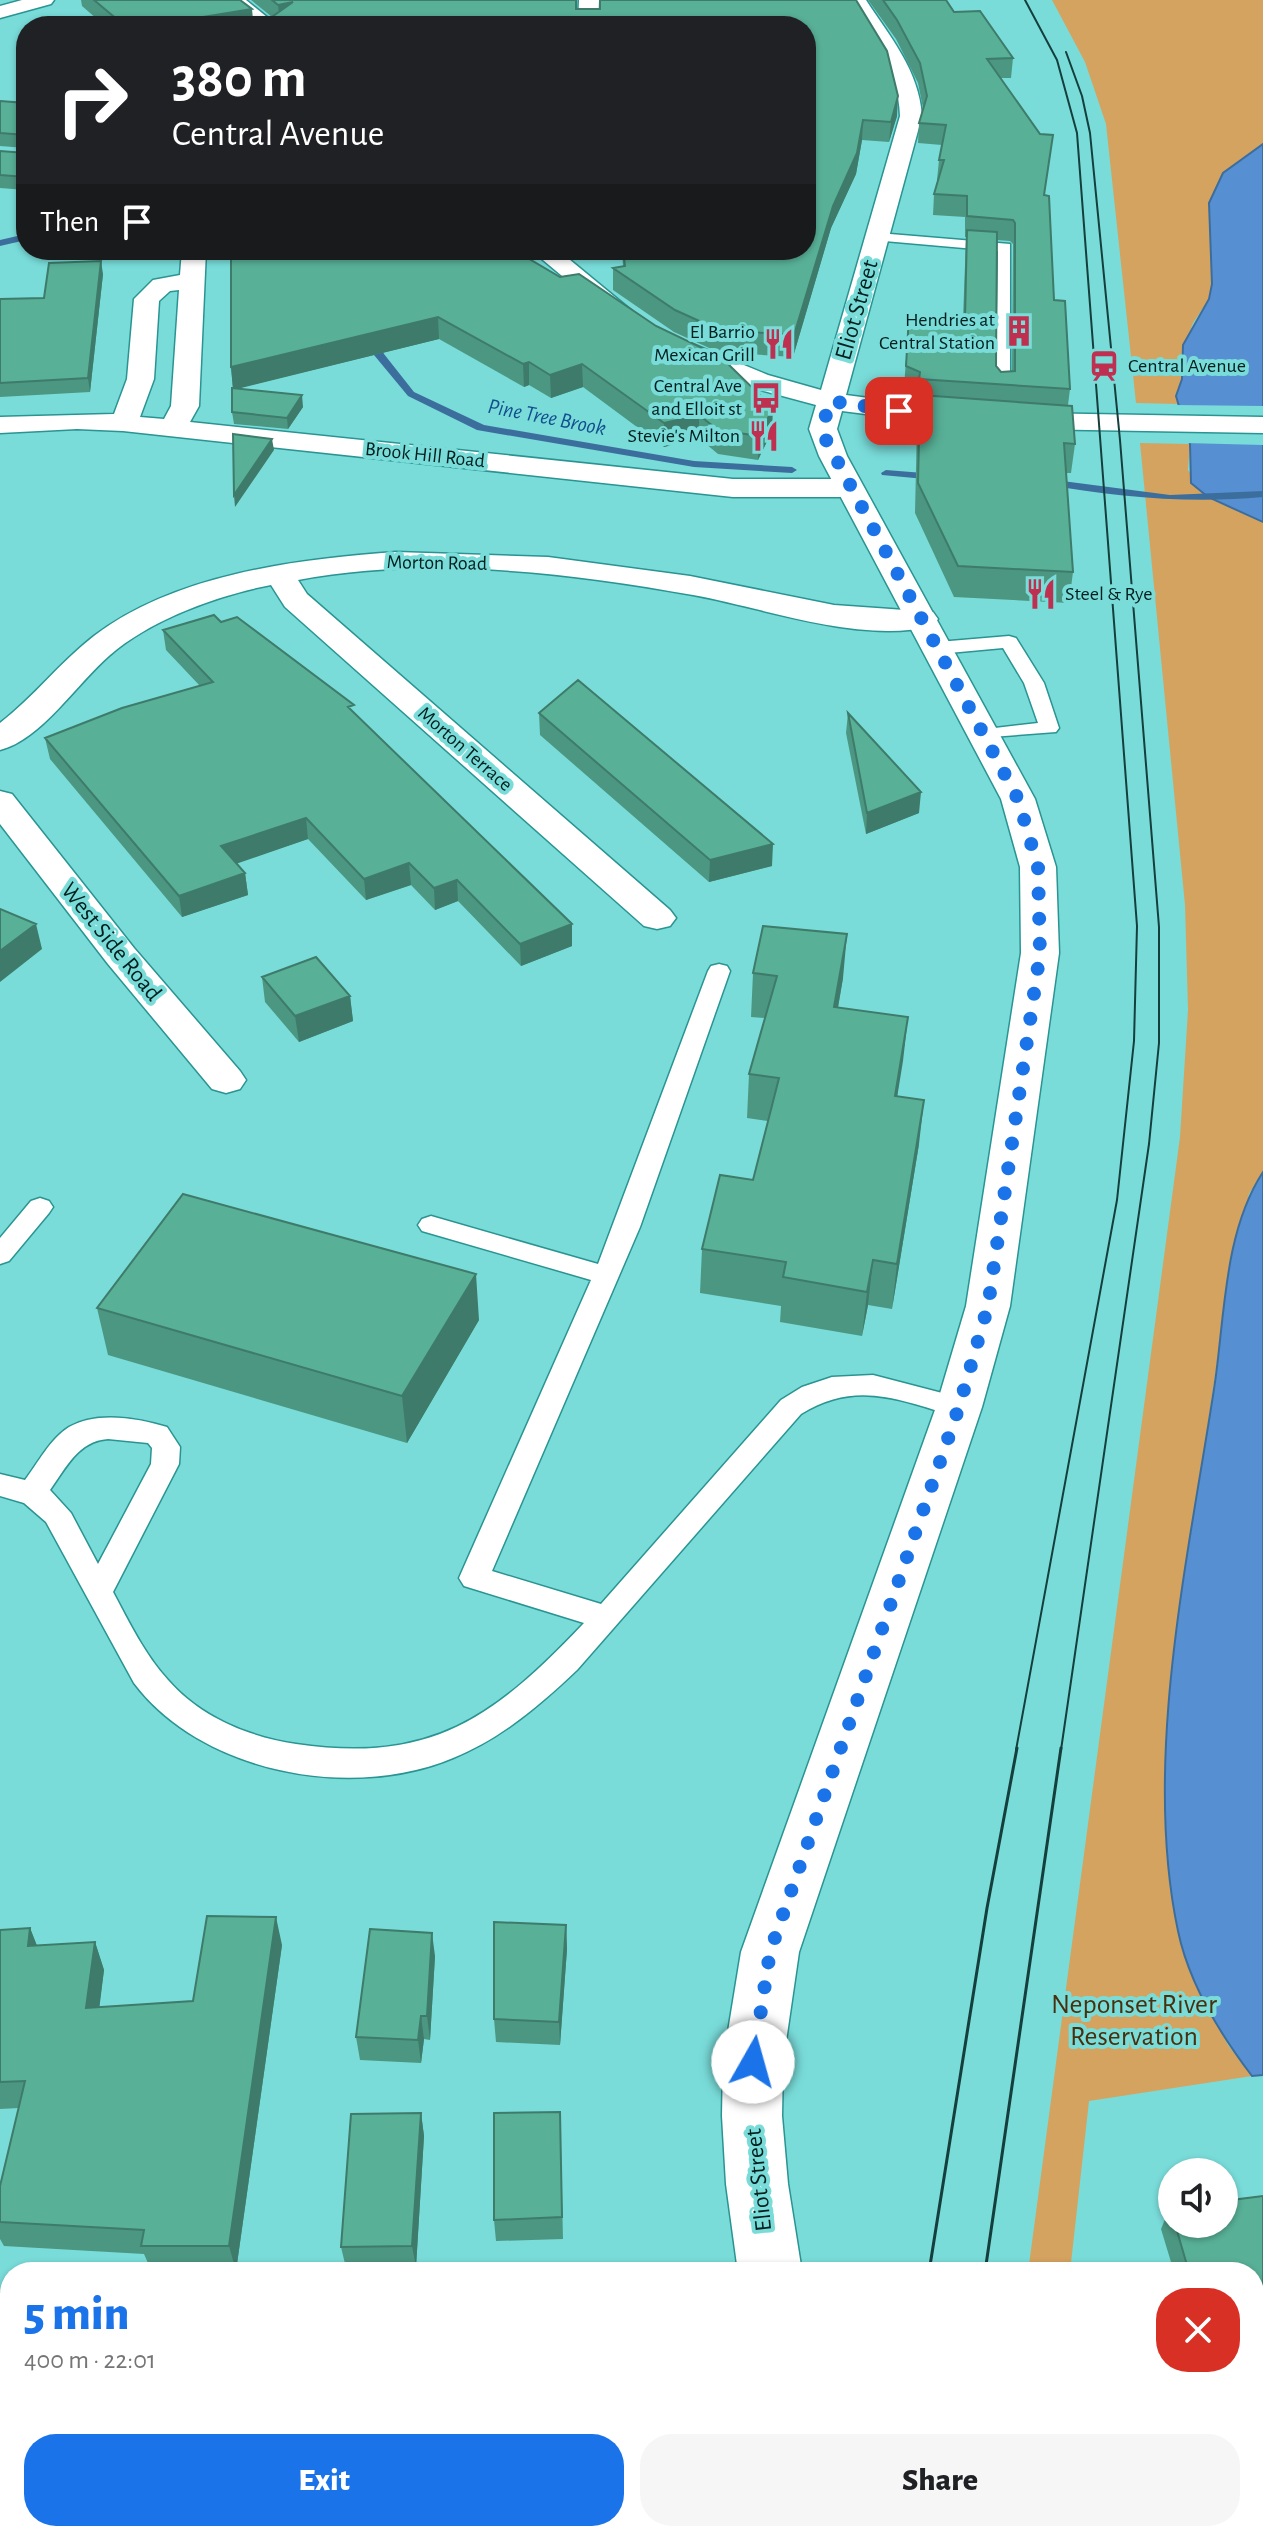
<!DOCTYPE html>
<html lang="en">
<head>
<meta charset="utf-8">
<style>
  body { margin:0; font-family:"Alegreya Sans",sans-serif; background:#f6f6f6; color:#202124; height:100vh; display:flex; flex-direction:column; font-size:30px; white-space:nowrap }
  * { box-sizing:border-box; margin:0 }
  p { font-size:26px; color:#757577 }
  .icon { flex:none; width:44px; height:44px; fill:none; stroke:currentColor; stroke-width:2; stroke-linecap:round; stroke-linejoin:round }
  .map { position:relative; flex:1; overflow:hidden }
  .sheet { position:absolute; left:0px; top:2262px; width:1264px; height:280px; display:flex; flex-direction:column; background:#fff; border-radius:32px 32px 0 0; box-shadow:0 2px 6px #0004 }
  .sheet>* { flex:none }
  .top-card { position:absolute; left:16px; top:16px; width:800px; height:244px; border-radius:32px; box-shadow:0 2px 6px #0004; background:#202124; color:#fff; overflow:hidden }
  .controls { position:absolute; left:1158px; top:2158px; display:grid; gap:16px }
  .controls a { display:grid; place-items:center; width:80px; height:80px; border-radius:50%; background:#fff; box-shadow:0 2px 6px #0004; font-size:40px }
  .pin { position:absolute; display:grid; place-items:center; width:68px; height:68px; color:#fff; margin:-34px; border-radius:16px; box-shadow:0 4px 12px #0006 }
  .me { position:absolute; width:88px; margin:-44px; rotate:7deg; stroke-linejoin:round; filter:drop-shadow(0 0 6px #0008) }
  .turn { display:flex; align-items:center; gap:28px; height:168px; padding:0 24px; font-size:36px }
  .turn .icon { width:104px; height:104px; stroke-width:2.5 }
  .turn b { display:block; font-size:56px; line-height:68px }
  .then { display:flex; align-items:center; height:76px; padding:0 24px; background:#0003; gap:16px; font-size:30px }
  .round { display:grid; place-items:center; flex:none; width:84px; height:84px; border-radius:32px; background:#f6f6f6 }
  .headline { display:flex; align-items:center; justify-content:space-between; height:136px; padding:0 24px }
  h1 { font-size:48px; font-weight:800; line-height:60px; color:#1a73e8 }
  .action { display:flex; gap:16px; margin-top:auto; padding:16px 24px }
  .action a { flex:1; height:92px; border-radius:32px; background:#1a73e8; color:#fff; font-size:32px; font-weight:800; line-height:92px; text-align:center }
  .action a+a { background:#f6f6f6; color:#202124 }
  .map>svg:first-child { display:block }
  .green { fill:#d5a360 }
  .water { fill:#5690d3; stroke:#3c6e9d; stroke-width:2 }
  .pier { fill:#79dcd9 }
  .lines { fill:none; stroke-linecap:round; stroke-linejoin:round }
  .stream { fill:#3c6e9d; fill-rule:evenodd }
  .service-casing { stroke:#2a9492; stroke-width:3 }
  .minor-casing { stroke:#2a9492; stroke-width:3 }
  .tertiary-casing { stroke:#2a9492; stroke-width:3 }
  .service { fill:#fff; fill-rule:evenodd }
  .minor { fill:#fff; fill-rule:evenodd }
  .tertiary { fill:#fff; fill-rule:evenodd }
  .tram-far1 { stroke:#143f3d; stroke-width:2 }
  .tram { stroke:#143f3d; stroke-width:3 }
  .wall { fill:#4c9782; fill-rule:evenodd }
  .shaded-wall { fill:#3e7b6a }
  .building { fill:#58b097; stroke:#3e7b6a; stroke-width:2 }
  .route { stroke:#1a73e8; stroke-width:14; stroke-dasharray:0 25.2 }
  .labels { text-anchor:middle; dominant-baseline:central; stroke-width:8; stroke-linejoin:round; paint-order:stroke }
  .far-poi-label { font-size:20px; fill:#00201f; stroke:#79dcd9; text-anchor:end }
  .far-street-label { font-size:20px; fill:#00201f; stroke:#79dcd9 }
  .far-water-label { font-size:22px; font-style:italic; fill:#124f8d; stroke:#79dcd9 }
  .street-label { font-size:24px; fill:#00201f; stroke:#79dcd9 }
  .near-park-label { font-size:28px; fill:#48300e; stroke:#79dcd9 }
</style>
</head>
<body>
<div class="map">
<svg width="1263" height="2542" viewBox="0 0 1263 2542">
  <rect width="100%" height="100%" fill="#79dcd9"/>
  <!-- green -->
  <path class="green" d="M1052,0H1263V144L1223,173L1209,203L1212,284L1209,299L1193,323L1181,355L1182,379L1177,396L1178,404L1136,403L1106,124L1085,62Z
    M1140,443L1190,444L1188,470L1208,497L1263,522V1172L1249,1194L1230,1275L1181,1604L1166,1831L1178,1933L1194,1979L1228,2045L1252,2076L1089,2101L1070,2272H1028L1180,1137L1188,1010L1185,905Z"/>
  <!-- water -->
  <path class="water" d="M1263,144V522L1208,497L1191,483L1190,444L1176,396L1182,379L1183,345L1209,299L1212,284L1209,203L1223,173Z
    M1263,1172V2075L1252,2076C1220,2034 1189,1984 1178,1931C1142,1761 1188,1559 1214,1389C1225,1319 1223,1233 1263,1172Z"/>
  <!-- pier -->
  <path class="pier" d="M1174,405L1263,406V445L1185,443Z"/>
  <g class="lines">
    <!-- stream -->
    <path class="stream" d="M26,234V240L0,246V240Z
      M368,332H374L384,354L414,392L484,425L694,461L792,467L797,470L792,473L694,467L477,430L408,396L374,355Z
      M886,470L936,474L941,477L936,480L882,475L881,473Z
      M1047,479L1170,495L1263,491V497C1189,504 1117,497 1043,484V480Z"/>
    <defs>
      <path id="service" d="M878,233L1010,244V392H998L996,389L998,251L873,240V234Z
        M1009,636L1016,638L1044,683L1059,728L1056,732L978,738L975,734L978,730L1038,723L1024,683L1003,648L938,654L929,648L938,642Z
        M719,964L727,966L730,971L640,1227L492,1571L601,1604L781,1400L802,1387L832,1377L873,1375L969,1400L973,1407L969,1414L959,1417C900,1401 858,1379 801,1414L577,1670C540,1705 502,1738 453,1758C351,1801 202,1773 134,1683L46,1522L24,1503L0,1496V1474L25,1480C38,1463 50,1439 69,1427C96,1411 138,1418 167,1427L180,1447L179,1464L113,1592C129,1622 145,1655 168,1680C200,1717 249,1737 296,1744C431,1764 494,1718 584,1623L464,1586L459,1578L591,1280L422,1231L418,1225L422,1219L431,1216L598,1264L708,971L711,966ZM108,1439L148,1443L152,1448L151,1464L98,1564L71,1513L50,1490C66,1468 78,1441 108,1439Z
        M40,1198L49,1201L53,1207L49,1213L9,1261L0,1264V1238L31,1201Z"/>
      <path id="minor" d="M22,0H54L51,4L0,18V6Z
        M579,0H599L598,26H578Z
        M182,250H206L199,406L190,422L733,479H850L860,482L864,488L860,494L850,497H733L123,431L77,429L0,433V417L114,414L127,379L134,299L153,280L180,275ZM179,290L171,406L164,419L140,417L154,379L159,301L170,291Z
        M396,552L548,557L690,576L834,605L933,612L938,619L933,626C860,644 765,608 693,595C566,572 426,556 298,580L307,594L670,910L676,918L670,926L657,929L644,926L285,607L271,585C218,595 150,620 110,655C78,682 41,740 0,750V723C34,697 60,662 94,636C175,574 297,559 396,552Z
        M0,791L12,794L134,948L240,1071L246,1080L240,1089L226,1093L212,1089L108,964L0,824Z
        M0,2293H10V2357H0Z"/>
      <path id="tertiary" d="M224,0H246L278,26H256Z
        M846,0H866C890,37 919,70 922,116L846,395L976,412L1263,417V433L976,428L842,411L837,429L847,456L1035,799L1056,867L1059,953L1010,1306L982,1407L799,1952L783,2062L782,2116L788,2184L802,2272H738L726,2184L722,2116L723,2062L741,1952L936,1407L966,1306L1021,953L1020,867L1001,799L819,456L809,429L816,405L749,387L672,355L668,349L672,343H690L768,375L821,390L900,116C899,70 870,37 846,0Z
        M531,250H558L632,311L628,316H610Z
        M798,2532H866L869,2542H801Z"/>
    </defs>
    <!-- service casing -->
    <use href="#service" class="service-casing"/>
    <!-- minor casing -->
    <use href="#minor" class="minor-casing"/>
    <!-- tertiary casing -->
    <use href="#tertiary" class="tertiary-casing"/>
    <!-- service -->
    <use href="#service" class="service"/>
    <!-- minor -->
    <use href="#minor" class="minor"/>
    <!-- tertiary -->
    <use href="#tertiary" class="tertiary"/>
    <!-- tram-far1 -->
    <path class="tram-far1" d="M1016,1750L1117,1200L1134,1041L1137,926L1077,133L1057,60L1025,0
      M1061,1750L1149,1144L1159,1043V927L1120,440L1090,133L1082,96L1066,52"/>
    <!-- tram -->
    <path class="tram" d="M929,2272L987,1908L1017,1748
      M985,2272L1061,1748
      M886,2542L888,2532
      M946,2542L948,2532"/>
  </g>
  <!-- wall -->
  <path class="wall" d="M81,0H240L252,9L253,26H105L82,6Z
    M251,0H577L576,9H600L856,0L897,116L889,142L862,140L856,174L831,228L793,357L718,352L674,332L613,290V268L623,266L622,250H806V26L272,17Z
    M868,0H946L954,12L1013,58L1011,78H1000L1045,195L1054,300L1070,389L1068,405L1075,444L1071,473H1066L1073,572L1069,603L954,597L915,513L917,424L919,402H917L918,395L904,388L909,316L963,319L966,237H965V217L933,215L934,194L938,180H937L939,160L942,145L918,143L919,123L923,108L918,83L896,39ZM997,240L1010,241L1013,244L1012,372H1001L996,366Z
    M0,101L26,103V190L0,188V151L26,153V148L0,146Z
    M514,250L772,431L758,460L718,454L699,438L664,447L583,387L551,398L529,385L524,387L439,339L239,388L303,407L288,429L234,424L232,412L233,388L231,367Z
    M103,274L90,392L0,397V299L44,298Z
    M221,622L355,714L572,924V946L521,966L458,901L435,910L411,885L366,900L308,839L236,863L245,873L248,895L182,917L50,759L45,738L200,686L166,650L163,630Z
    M539,713L772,866L709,882L540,735Z
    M848,713L919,813L866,834L846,733Z
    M753,973L843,978L838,1008L908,1017L897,1096L919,1144L892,1309L868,1305L862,1336L780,1322L781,1306L700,1293L702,1249L753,1180L768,1121L747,1118L749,1074L765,1018L751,1017Z
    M262,977L350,996L353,1021L299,1042L265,1002Z
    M97,1308L479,1320L407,1443L108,1355Z
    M566,1925L567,1949L560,2045L496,2042L494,2019Z
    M30,1928L37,1946L95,1942L104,1970L99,2007L193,2001L282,1945L236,2271L151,2270L144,2254L4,2246L0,2239V2186L19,2108L0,2109V1930Z
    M435,1956L430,2040L424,2039L421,2063L360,2060L356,2037Z
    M560,2112L563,2239L496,2241L494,2220Z
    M421,2113L424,2136L416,2267L346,2268L341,2247Z
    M1263,2196V2335L1254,2336V2272H1174L1161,2229L1170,2207H1172V2224H1224Z
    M1070,2532H1254L1263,2542H1072Z"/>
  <!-- shaded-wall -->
  <path class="shaded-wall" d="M293,2L280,24L278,5Z
    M252,9L253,26H148Z
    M898,96L897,116L889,142L891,122Z
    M863,120L862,140L856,174L831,228L793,357L794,335L833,206Z
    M101,261L103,274L90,392L88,378Z
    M438,317L439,339L233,390L231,367Z
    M529,362V385L524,387L523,364Z
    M582,364L583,387L551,398L550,375Z
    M302,395L303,407L288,429L287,418Z
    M773,408L772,431L758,460L759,436Z
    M699,415V438L664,447V423Z
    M272,439L274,450L235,507L234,495Z
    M921,792L919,813L866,834L867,813Z
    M306,818L308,839L224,868L221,846Z
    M773,844L772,866L709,882L710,860Z
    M409,863L411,885L366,900L364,879Z
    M245,873L248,895L182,917L179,896Z
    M457,880L458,901L435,910L434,888Z
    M36,924L42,949L0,982V951Z
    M572,924V946L521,966L520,944Z
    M847,934L843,978L830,1052L834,1007Z
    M350,996L353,1021L299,1042L295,1016Z
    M908,1017L903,1061L890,1141L895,1096Z
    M924,1100L919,1144L892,1309L897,1264Z
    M873,1260L868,1305L862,1336L867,1292Z
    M476,1274L479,1320L407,1443L402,1396Z
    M276,1917L282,1945L236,2271L229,2246Z
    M566,1925L567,1949L560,2045L559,2022Z
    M30,1928L41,1956L28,1946Z
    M432,1933L435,1956L430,2040L427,2016Z
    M95,1942L104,1970L96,2035L86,2008Z
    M421,2016L424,2039L421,2063L418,2040Z
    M421,2113L424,2136L416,2267L412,2246Z"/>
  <!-- building -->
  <path class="building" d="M94,0H240L252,9L148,26H125Z
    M272,0H576V9H600V0H856L887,51L898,96L891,122L863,120L857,153L833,206L794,335L719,330L675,310L613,268L625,266L623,250H806V26H259L293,2L278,5Z
    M883,0H946L954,12L980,11L1013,58L987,59L1040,134L1053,135L1044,195L1049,196L1054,300L1065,301L1070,389L919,379L920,372L906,366L909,316L965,319L967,230L997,232L996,366L1001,372L1015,371V223L1013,220L967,216V196L934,194L944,160H939L946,125L919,123L927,96L920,63L897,20Z
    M0,101L26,103V177L0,175V151L26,153V135L0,133Z
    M231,250H514L560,277L579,274L656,326L721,357L773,408L759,436L718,430L699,415L664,423L582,364L550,375L529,362L523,364L438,317L231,367Z
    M101,261L88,378L0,383V299L44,298L49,263Z
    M232,388L302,395L287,418L232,412Z
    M920,395L1072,406L1075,444L1064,443L1073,572L958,566L918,483Z
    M233,434L272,439L234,495Z
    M214,615L221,622L237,617L354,705L348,707L572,924L520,944L457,880L434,888L409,863L364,879L306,818L221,846L245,873L179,896L45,738L122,708L213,682L163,630Z
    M578,680L773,844L710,860L539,713Z
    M848,713L921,792L867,813Z
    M0,909L36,924L0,951Z
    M763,926L847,934L834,1007L908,1017L895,1096L924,1100L897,1264L873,1260L867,1292L783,1277L786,1262L702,1249L720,1175L753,1180L779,1078L749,1074L777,976L753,973Z
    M316,957L350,996L295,1016L262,977Z
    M183,1194L476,1274L402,1396L97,1308Z
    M207,1916L276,1917L229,2246H141L144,2230L0,2222V2186L25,2081L0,2082V1930L30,1928L28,1946L95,1942L86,2008L193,2001Z
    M494,1922L566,1925L559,2022L494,2019Z
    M370,1929L432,1933L427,2016H421L418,2040L356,2037Z
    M560,2112L562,2217L494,2220V2113Z
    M421,2113L412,2246L341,2247L351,2114Z
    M1263,2196V2316L1254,2317V2272H1189L1175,2224H1224V2201Z
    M1254,2492H1263V2542H1093L1091,2532H1254Z
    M488,2532H640V2542H488Z"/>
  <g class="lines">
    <!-- route -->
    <path class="route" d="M753,2062L770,1952L959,1407L988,1306L1040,953L1038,867L1018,799L825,438L824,422L830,401L899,411"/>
  </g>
  <!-- icons -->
  <defs>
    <symbol id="building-bare" viewBox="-9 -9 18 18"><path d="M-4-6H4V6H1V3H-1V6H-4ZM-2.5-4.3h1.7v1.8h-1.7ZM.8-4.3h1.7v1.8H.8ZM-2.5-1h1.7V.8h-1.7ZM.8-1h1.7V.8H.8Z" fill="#bf2f50" stroke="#79dcd9" stroke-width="2.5" paint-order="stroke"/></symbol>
    <symbol id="restaurant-bare" viewBox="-9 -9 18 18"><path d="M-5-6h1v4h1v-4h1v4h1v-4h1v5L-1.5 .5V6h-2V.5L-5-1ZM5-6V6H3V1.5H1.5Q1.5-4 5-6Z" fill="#bf2f50" stroke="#79dcd9" stroke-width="2.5" paint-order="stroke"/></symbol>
    <symbol id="station-bare" viewBox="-9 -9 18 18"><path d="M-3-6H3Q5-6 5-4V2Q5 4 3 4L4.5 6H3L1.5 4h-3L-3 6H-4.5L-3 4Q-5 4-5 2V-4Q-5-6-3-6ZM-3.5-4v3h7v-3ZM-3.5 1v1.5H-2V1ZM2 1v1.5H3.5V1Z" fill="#bf2f50" stroke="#79dcd9" stroke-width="2.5" paint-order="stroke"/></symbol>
    <symbol id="bus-bare" viewBox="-9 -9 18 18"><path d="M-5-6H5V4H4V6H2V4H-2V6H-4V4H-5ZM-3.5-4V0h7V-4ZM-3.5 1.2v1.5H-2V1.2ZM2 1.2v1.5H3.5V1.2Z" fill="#bf2f50" stroke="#79dcd9" stroke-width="2.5" paint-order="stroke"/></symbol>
  </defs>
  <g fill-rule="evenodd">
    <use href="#building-bare" x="997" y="309" width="44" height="44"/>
    <use href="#restaurant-bare" x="757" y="322" width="44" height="44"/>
    <use href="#station-bare" x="1082" y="344" width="44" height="44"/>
    <use href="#bus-bare" x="744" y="376" width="44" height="44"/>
    <use href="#restaurant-bare" x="742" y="414" width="44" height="44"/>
    <use href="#restaurant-bare" x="1019" y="572" width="44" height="44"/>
  </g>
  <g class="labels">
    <!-- far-poi labels -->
    <g class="far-poi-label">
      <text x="995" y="320">Hendries at<tspan x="995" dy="23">Central Station</tspan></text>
      <text x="755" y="332">El Barrio<tspan x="755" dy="23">Mexican Grill</tspan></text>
      <text x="1128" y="366" text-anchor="start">Central Avenue</text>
      <text x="742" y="386">Central Ave<tspan x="742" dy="23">and Elloit st</tspan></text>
      <text x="740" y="436">Stevie's Milton</text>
      <text x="1065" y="594" text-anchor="start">Steel &amp; Rye</text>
    </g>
    <!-- far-street labels -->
    <g class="far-street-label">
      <text transform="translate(425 455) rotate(6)">Brook Hill Road</text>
      <text transform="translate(437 563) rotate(1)">Morton Road</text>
      <text transform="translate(465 749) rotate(41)">Morton Terrace</text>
    </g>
    <!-- far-water labels -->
    <g class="far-water-label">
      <text transform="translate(547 417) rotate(11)">Pine Tree Brook</text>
    </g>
    <!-- street labels -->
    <g class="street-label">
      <text transform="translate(857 310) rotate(-74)">Eliot Street</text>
      <text transform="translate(111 942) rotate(51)">West Side Road</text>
      <text transform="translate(759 2180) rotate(-96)">Eliot Street</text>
    </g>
    <!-- near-park labels -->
    <g class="near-park-label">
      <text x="1134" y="2005">Neponset River<tspan x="1134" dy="32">Reservation</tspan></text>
    </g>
  </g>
</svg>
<div class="controls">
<a><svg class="icon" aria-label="sound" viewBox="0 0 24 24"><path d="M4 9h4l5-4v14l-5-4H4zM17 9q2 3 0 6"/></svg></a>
</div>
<div class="pin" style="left:899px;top:411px;background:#d93025"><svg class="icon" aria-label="arrive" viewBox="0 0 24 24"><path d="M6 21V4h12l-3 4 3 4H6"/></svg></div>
<svg class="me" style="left:753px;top:2062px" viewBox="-20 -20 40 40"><circle r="19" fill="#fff"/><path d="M0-13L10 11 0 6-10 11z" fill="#1a73e8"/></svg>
<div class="top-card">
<div class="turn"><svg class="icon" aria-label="right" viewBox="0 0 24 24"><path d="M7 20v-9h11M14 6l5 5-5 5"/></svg><div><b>380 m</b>Central Avenue</div></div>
<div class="then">Then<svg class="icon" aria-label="arrive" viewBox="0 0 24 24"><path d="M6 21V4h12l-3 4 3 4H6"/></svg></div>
</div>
<section class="sheet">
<div class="headline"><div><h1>5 min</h1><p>400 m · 22:01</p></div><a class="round" style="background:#d93025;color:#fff"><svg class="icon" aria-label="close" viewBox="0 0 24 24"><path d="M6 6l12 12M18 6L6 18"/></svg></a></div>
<div class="action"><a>Exit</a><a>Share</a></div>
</section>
</div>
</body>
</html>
